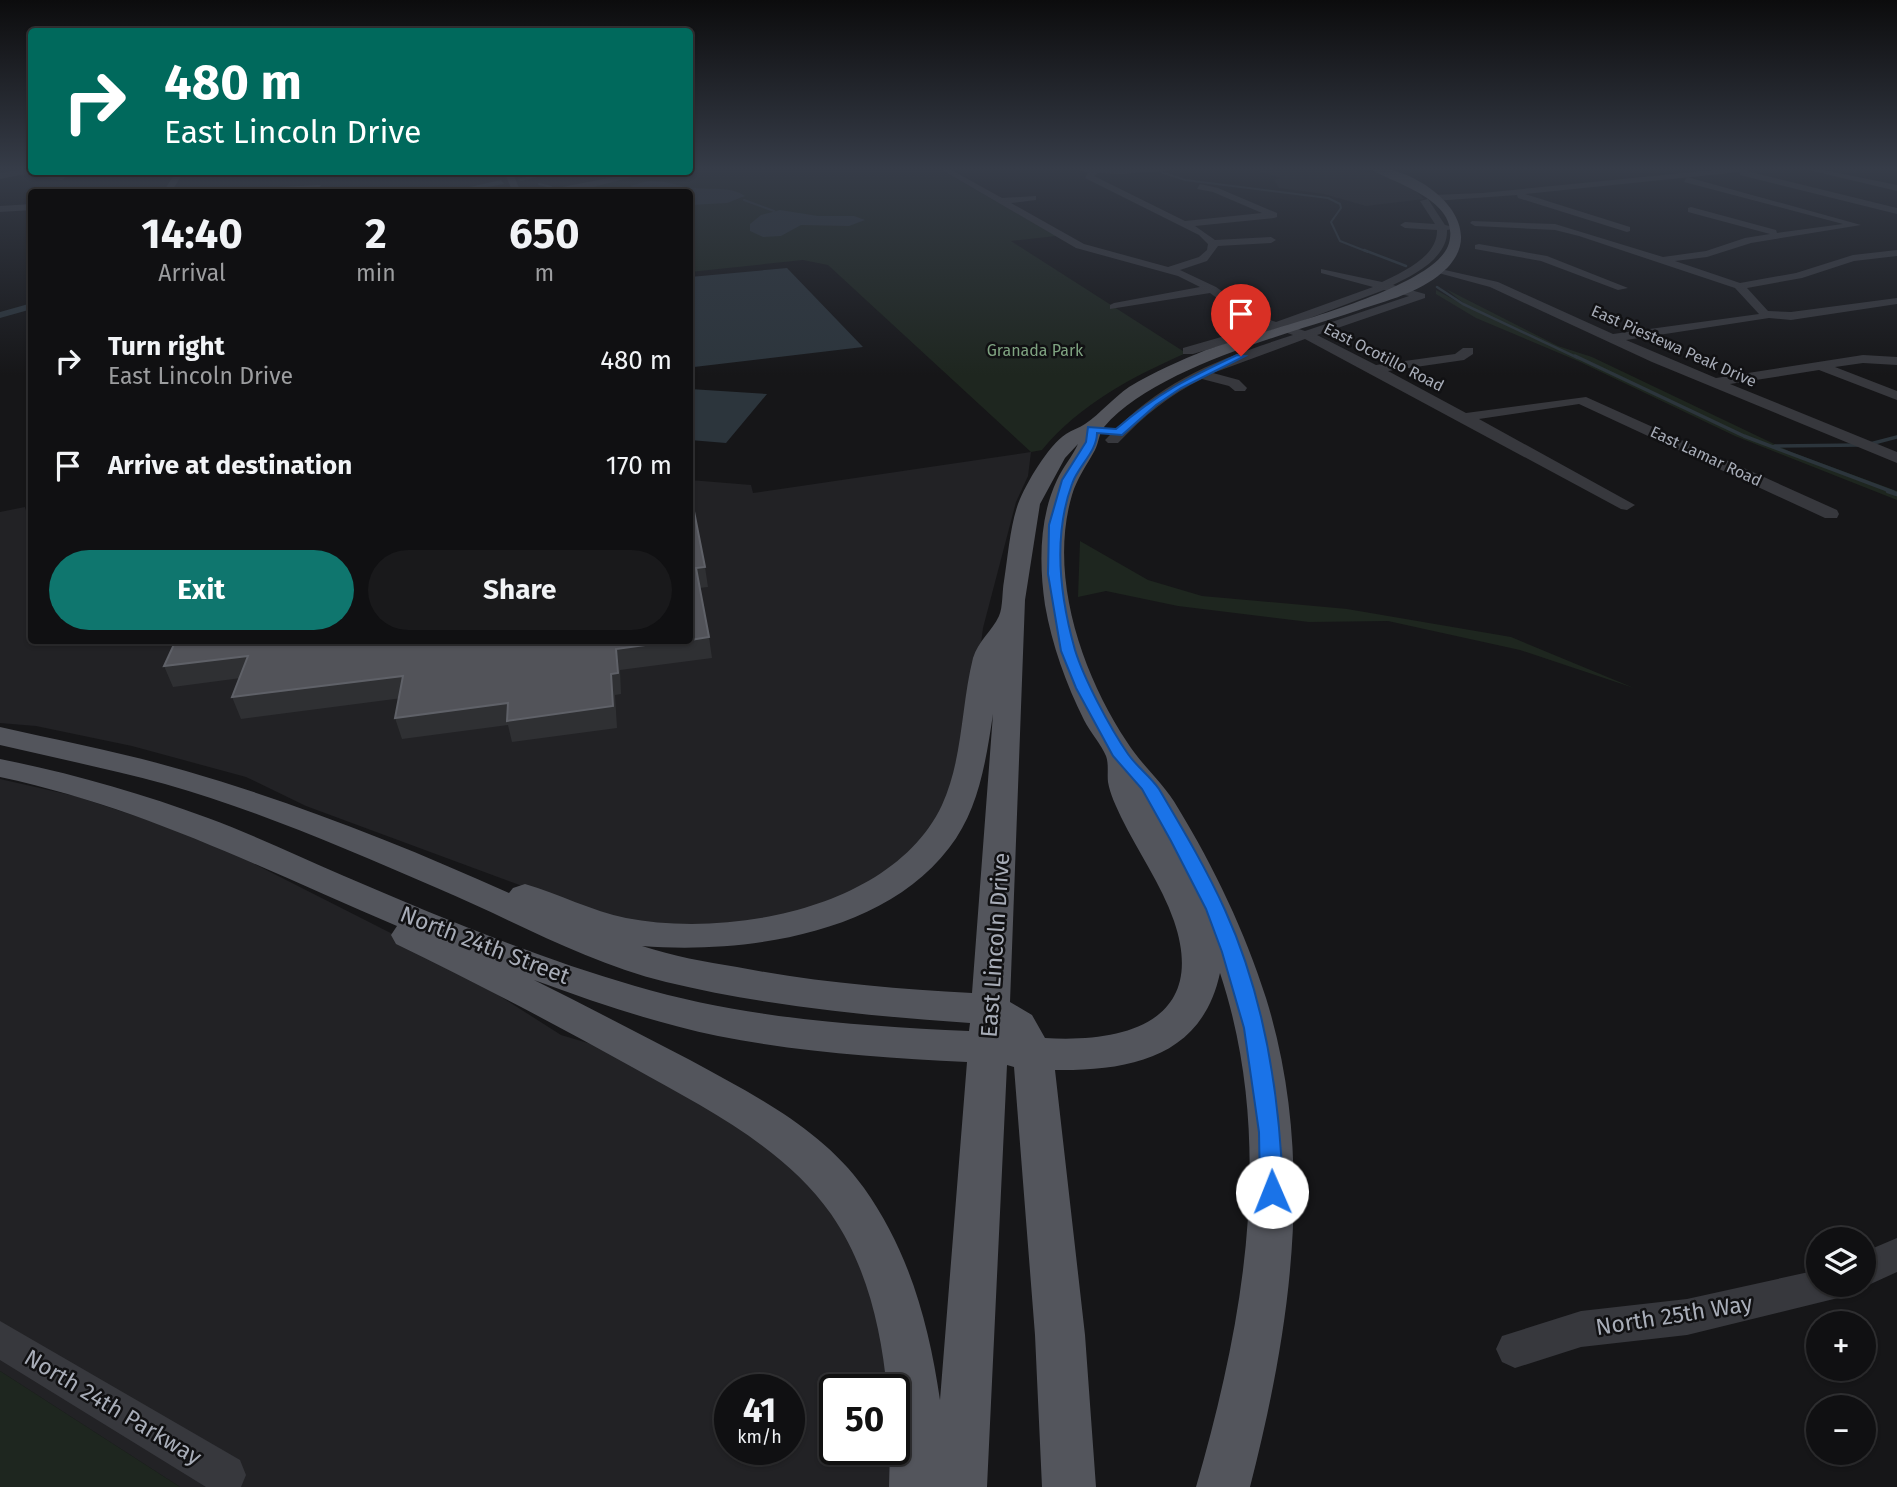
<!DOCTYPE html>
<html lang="en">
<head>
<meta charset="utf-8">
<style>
  body { margin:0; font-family:"Fira Sans",sans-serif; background:#19191b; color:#f1f3f6; height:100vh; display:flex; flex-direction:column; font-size:26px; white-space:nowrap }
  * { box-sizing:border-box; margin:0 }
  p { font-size:23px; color:#9c9d9f }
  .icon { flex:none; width:38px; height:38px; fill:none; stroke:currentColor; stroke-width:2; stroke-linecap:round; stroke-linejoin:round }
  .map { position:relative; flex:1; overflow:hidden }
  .drawer { position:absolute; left:28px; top:189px; width:665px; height:455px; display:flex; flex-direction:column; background:#101012; border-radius:7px; box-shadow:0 2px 5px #0004,0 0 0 2px #303032 }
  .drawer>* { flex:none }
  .hud { position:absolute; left:28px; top:28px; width:665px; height:147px; border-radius:7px; box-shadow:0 2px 5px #0004,0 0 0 2px #303032; background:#00695c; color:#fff; overflow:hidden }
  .fabs { position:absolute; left:1806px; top:1227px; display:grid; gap:14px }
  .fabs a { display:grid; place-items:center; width:70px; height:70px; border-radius:50%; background:#101012; box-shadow:0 2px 5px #0004,0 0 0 2px #303032; font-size:35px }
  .speed { position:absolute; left:714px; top:1374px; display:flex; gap:14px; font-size:35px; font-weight:700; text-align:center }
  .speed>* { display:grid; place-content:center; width:91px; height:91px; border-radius:50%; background:#101012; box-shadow:0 2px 5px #0004,0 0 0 2px #303032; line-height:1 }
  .speed small { font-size:18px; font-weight:400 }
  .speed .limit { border:4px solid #111; border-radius:10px; background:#fff; color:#111 }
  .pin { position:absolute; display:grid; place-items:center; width:60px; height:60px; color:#fff; margin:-72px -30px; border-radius:50% 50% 50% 0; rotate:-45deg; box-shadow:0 0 7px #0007 }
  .pin .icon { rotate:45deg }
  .me { position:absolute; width:77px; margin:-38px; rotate:359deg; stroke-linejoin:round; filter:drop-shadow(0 0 5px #0008) }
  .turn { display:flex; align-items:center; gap:24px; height:147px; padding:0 21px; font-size:32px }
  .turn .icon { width:91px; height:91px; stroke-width:2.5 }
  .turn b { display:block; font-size:49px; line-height:60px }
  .eta { display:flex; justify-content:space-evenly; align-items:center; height:119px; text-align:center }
  .eta b { font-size:42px; font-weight:700; line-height:49px }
  .cta { display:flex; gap:14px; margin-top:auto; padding:14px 21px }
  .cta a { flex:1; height:80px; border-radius:42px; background:#0f766e; color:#fff; font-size:28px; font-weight:700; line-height:80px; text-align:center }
  .cta a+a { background:#19191b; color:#f1f3f6 }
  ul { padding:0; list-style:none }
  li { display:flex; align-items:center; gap:21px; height:105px; padding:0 21px }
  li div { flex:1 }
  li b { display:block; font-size:26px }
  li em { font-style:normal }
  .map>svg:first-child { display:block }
  .built { fill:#222225; fill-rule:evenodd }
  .green { fill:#1e261f }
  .water { fill:#2c353c }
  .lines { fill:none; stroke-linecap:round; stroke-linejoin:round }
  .stream-far3 { stroke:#2c353c; stroke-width:2 }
  .stream-far2 { stroke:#2c353c; stroke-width:2.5 }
  .stream-far1 { stroke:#2c353c; stroke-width:3.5 }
  .stream { stroke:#2c353c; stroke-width:4.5 }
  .canal { fill:#2c353c; fill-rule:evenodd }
  .minor { fill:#37383d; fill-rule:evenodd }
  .major { fill:#53555c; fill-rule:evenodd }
  .shaded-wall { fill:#2f3033 }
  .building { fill:#525359; stroke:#5f6168; stroke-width:2 }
  .route { fill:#1a73e8; stroke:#114b97; stroke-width:2 }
  .labels { text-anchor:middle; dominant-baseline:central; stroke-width:5; stroke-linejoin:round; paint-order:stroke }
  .far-street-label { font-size:16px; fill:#a8adb8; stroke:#111113 }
  .far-park-label { font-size:16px; fill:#7fa381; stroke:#111113 }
  .near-street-label { font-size:23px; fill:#a8adb8; stroke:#111113 }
</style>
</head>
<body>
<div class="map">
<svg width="1897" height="1487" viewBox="0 0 1897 1487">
  <rect width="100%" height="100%" fill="#161618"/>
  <!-- built -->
  <path class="built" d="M1279,169L1377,172L1415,190L1424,199L1366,206L1324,194L1279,188L1274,180L1281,178L1259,171Z
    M1031,452L1028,476L1016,502L983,628L975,690L957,786L918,852L835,903L716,929L609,918L306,806L246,777L132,746L36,726L0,723V512L25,507L27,514L31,513L32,640H690V480L751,485L753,493Z
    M0,779L75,796L166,826L235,854L440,958L561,1035L598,1046L747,1126L820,1191L873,1273L899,1362L904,1487H180L0,1371ZM730,1390H789V1449H730ZM835,1390H894V1449H835Z"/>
  <!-- green -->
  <path class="green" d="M690,167H936L1056,236L1011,241L1186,353C1132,377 1080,404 1042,450L1031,452L828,265L803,260L690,272V192H556L653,172H690Z
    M1446,289L1558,346L1592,357L1791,452L1897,491V500L1735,436L1578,361L1476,318L1436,294V290L1471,309Z
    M1080,541L1148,580L1202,596L1347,609L1511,637L1634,688L1520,650L1388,621L1309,622L1178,606L1106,591L1078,597Z
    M0,1371L180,1487H0Z"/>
  <!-- water -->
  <path class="water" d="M648,181C665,180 677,186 694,188C710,190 730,186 745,196L727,203L690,205V192L643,191L630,186Z
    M780,210L818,216H854L865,220L849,226L801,225L781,236L763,237L750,231V224L761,215Z
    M787,268L863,347L694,367L690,359V277Z
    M690,389L767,394L726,443L690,440Z"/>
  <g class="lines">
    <!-- stream-far3 -->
    <path class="stream-far3" d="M1141,167L1148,168
      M1161,172L1185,180L1328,198L1340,204L1341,208L1331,222L1340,241L1368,252
      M539,184L551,187L548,189L553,192
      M744,200L774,211"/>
    <!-- stream-far2 -->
    <path class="stream-far2" d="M1364,250L1406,266
      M1437,287L1463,304L1578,358"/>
    <!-- stream-far1 -->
    <path class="stream-far1" d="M1575,356L1744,436L1893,492
      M1870,444L1897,437
      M1775,446L1860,445"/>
    <!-- stream -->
    <path class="stream" d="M1888,491L1897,494"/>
    <!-- canal -->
    <path class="canal" d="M547,172H559L521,181L517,179Z
      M501,180L504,184L460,192H448Z
      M32,303V309L0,318V312Z"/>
    <!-- minor -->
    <path class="minor" d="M937,167H946L1002,198L1036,196V200L1011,203L1084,244L1168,267L1199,257L1207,250L1208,244L1199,235L1085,178L1088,172L1056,167L1121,170L1194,167L1190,169L1121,174L1098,173L1094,176L1185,221L1262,213L1213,192L1197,189L1200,184L1218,188L1277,213V217L1274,218L1195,226L1215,240L1271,237L1276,240L1271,243L1218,246L1207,261L1180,270L1216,287L1256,315L1276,322L1373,287L1321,273V269L1382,282C1402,272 1438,257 1437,230L1405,228L1400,225L1405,222L1435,224L1420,201L1428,199L1445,225L1459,228L1447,230C1448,258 1414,275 1393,285L1425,294V298L1317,335L1376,365L1455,354L1463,348H1473V354L1464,360L1388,371L1466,413L1586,397L1837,510L1839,514L1837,518H1825L1579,404L1479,419L1635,505L1627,510L1621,509L1305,339L1213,373L1239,380L1247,388L1245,391H1235L1229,386L1202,379C1169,395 1144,416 1118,443H1108L1105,440L1108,437C1165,378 1216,360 1293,335L1276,329L1193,354H1183V348L1263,325L1248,321L1210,293L1110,309V305L1114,303L1200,287L1178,276L1076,248ZM1384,290L1409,296L1305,331L1289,326Z
      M1484,167H1498L1499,168L1495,170Z
      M1744,167H1767L1746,171L1897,208V214L1740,175V172L1525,194L1630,227V231L1627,232L1518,198L1517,195L1434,201L1430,198L1434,195L1482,193Z
      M1796,167H1809L1897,185V191Z
      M1882,167H1897V171L1883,169Z
      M32,168V172L66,177L62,180L25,174L0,179V173Z
      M176,172H184L171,192H163Z
      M504,172H512L521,192H513Z
      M639,172H652L581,190L537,192Z
      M1687,177L1861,225L1751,243L1707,257L1675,261L1740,283L1796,273L1853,255L1897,250V256L1854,261L1802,278L1747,288L1768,311L1791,312L1897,298V304L1791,320L1769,318L1626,340L1716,378L1863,355L1897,357V365L1863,363L1835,367L1897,391V400L1819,370L1730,384L1897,452V463L1652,362L1490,287L1431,271L1436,268L1498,282L1613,334L1759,314L1735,288L1579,236L1555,230L1475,226L1470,223L1472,221L1555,224L1663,257L1706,251L1745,238L1770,234L1688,212V208L1691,207L1776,230L1777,233L1843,224L1684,182Z
      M321,185L318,190L234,192L238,189Z
      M32,204V210L0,212V206Z
      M1479,244L1547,256L1628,288L1618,290L1541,261L1475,249V245Z
      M1897,1238V1272L1864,1287L1858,1284H1864V1252Z
      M1818,1270V1284H1851L1846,1296L1687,1335L1581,1347L1515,1368L1502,1362L1496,1349L1502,1336L1581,1311L1687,1299Z
      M0,1321L240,1460L246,1475L241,1487H206L0,1360Z"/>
    <!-- major -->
    <path class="major" d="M1367,167C1418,164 1502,227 1438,276C1413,295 1382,302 1353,312C1281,336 1154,369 1104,427C1099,433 1099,442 1095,450C1087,465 1077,478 1072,495C1048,576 1082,674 1127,742C1142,766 1164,783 1178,808C1214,867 1245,932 1266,998C1316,1159 1291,1327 1250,1487H1196C1244,1321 1276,1142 1220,973C1202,1057 1131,1071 1055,1070L1085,1335L1096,1487H1042L1035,1335L1014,1067L1007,1065L987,1487H889L890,1449H894V1390H887C881,1328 867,1266 831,1214C783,1146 703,1107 632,1067C555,1024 476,983 396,944L391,935L397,926C262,869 145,808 0,777V759C71,773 140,793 208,818C254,835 299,857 344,876C439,917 536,957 635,986C744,1018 857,1026 969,1031L970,1023C868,1016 766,1006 666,982C585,962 513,920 437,888C348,850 257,810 165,784C110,769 55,758 0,745V727C62,741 125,753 186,771C296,803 405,846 509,893L513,888L525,884C559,894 592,911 626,918C729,938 893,909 942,805C963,759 961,706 973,658C978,641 992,631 999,616C1003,607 1002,591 1004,581C1008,556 1010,527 1018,504C1026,483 1048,446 1066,434C1072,430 1079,428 1085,424C1101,413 1113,398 1129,387C1152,373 1181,360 1206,350C1254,332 1437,291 1449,243C1461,199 1391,183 1367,167ZM1078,444C1072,457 1063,467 1057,480C1039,518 1039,564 1045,605C1052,645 1066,684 1084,720C1090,732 1101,744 1106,756C1109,764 1107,774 1108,782C1110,794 1116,806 1121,817C1138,852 1161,884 1174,921C1208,1021 1126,1043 1045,1038L1032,1015L1010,1002L1025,600L1040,504L1065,458ZM993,714L972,993C893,989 815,982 737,967C705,962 673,956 642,946C743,954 883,935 949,848C979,810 986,760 993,714ZM534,980C594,1002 655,1023 718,1036C800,1052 883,1058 967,1062L940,1400C929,1324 909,1251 864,1188C821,1128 752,1094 690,1060C638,1033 586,1006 534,980Z"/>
  </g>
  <!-- shaded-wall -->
  <path class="shaded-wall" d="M705,567L708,587L699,588L696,568Z
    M709,637L712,658L620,670L621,694L615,695L617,728L512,742L508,725L402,739L395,718L611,674L616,649L690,640Z
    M248,656L256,676L173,687L164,666Z
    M403,676L410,697L241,719L232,697Z"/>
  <!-- building -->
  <path class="building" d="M690,496H691L705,567L696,568L709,637L690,640Z
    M176,640H682L616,649L618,673L611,674L613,706L507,721L508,703L395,718L403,676L232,697L248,656L164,666Z"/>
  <!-- sky -->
  <linearGradient id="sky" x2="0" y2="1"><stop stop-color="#0c0c0d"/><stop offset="0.45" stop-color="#363c48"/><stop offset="1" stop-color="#363c48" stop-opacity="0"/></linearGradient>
  <rect width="1897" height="375" fill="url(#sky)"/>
  <!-- route -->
  <path class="route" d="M1237,355L1245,356L1181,388L1156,405L1122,435L1097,433C1097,452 1078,466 1072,484C1053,536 1060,597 1075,650C1084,679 1110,728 1128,754C1137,767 1150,776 1159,789C1182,828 1206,868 1225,910C1265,998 1280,1096 1283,1192L1280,1200L1272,1203L1263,1200L1260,1192L1259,1132L1244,1028L1222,952L1206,909L1171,841L1142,789L1113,756L1076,688L1061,651L1048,574L1049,525L1062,480L1086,442L1088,427L1116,429C1158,393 1188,378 1237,355Z"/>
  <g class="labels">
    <!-- far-street labels -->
    <g class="far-street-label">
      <text transform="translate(1674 346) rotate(24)">East Piestewa Peak Drive</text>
      <text transform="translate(1384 357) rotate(27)">East Ocotillo Road</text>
      <text transform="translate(1706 456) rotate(25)">East Lamar Road</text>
    </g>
    <!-- far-park labels -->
    <g class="far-park-label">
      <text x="1035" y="350">Granada Park</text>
    </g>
    <!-- near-street labels -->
    <g class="near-street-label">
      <text transform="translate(485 945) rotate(21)">North 24th Street</text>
      <text transform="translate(995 945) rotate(-86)">East Lincoln Drive</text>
      <text transform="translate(1674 1315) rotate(-9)">North 25th Way</text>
      <text transform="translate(113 1407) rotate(31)">North 24th Parkway</text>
    </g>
  </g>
</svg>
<div class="fabs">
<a><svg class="icon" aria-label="layers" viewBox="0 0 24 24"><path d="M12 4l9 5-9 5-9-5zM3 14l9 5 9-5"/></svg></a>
<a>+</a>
<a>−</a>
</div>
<div class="speed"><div>41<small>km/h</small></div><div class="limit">50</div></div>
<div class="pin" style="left:1241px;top:356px;background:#d93025"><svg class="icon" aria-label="arrive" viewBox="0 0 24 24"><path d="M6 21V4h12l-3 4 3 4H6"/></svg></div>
<svg class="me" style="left:1272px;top:1192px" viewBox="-20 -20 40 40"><circle r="19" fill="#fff"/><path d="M0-13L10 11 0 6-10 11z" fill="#1a73e8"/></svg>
<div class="hud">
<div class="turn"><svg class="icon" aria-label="right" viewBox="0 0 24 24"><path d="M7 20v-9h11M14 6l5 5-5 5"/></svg><div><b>480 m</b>East Lincoln Drive</div></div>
</div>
<section class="drawer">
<div class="eta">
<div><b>14:40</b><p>Arrival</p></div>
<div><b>2</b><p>min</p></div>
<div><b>650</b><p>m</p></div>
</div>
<ul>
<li><svg class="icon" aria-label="right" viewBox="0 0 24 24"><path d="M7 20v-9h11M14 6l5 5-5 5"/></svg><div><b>Turn right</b><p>East Lincoln Drive</p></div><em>480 m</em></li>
<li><svg class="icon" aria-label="arrive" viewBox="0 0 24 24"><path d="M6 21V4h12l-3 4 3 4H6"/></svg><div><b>Arrive at destination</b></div><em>170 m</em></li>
</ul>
<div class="cta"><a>Exit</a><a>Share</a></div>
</section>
</div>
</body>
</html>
